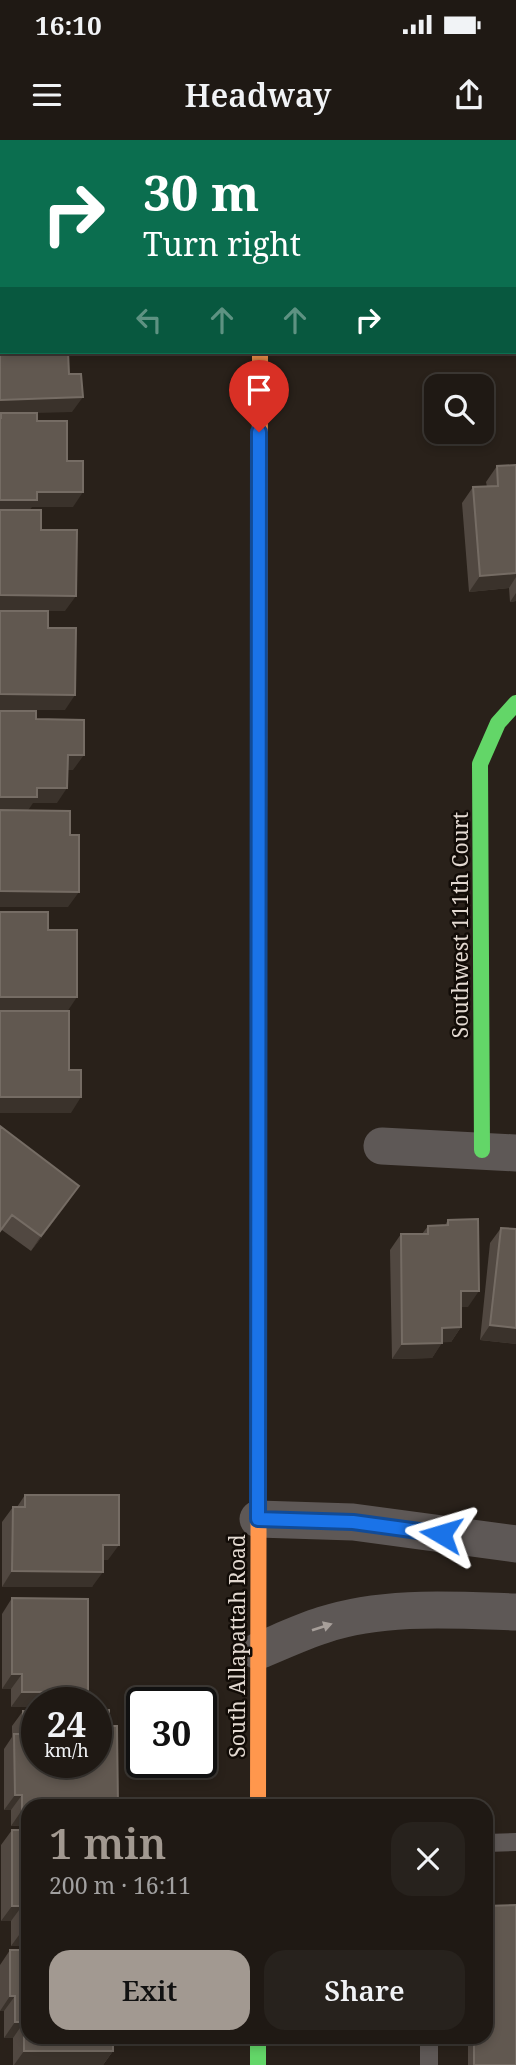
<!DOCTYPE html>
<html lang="en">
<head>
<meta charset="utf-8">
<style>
  body { margin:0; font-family:"Noto Serif",serif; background:#27221d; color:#f1f3f6; height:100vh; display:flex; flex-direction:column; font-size:26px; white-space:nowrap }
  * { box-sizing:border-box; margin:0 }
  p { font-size:23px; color:#a1a0a0 }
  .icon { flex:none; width:38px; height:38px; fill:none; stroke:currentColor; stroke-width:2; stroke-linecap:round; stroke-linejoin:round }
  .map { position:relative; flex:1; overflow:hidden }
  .panel { position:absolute; left:21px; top:1659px; width:472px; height:245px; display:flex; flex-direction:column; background:#1f1914; border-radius:21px; box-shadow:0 4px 10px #0003,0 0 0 2px #3c3834 }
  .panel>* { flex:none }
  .top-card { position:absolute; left:0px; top:0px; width:516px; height:214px; box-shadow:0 4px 10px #0003,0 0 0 2px #3c3834; background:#0b6e4f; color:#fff; overflow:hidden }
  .tools { position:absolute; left:424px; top:234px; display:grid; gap:14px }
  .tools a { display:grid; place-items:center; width:70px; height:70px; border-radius:14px; background:#1f1914; box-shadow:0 4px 10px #0003,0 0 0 2px #3c3834; font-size:35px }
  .speed { position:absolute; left:21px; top:1547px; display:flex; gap:14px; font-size:35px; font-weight:700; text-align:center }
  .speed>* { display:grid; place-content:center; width:91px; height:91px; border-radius:50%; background:#1f1914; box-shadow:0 4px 10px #0003,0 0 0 2px #3c3834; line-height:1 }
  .speed small { font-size:18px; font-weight:400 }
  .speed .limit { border:4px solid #111; border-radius:10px; background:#fff; color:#111 }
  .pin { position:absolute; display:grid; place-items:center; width:60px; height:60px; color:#fff; margin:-72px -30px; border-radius:50% 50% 50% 0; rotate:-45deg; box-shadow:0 0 7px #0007 }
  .pin .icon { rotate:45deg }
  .me { position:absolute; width:77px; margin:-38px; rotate:277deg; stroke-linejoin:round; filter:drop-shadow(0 0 5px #0008) }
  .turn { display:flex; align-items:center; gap:24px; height:147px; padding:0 28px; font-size:32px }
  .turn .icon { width:91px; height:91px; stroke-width:2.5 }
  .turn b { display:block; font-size:49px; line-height:60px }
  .lanes { display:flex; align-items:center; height:66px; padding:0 28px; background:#0003; justify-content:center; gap:35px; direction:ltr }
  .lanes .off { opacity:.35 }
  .round { display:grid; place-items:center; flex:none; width:74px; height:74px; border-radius:21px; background:#27221d }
  .head { display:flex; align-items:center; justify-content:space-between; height:119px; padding:0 28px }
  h1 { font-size:42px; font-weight:600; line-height:52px; color:#a29991 }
  .primary-button { display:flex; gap:14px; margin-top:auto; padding:14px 28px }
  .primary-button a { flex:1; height:80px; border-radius:21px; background:#a29991; color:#111; font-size:28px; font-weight:600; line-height:80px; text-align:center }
  .primary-button a+a { background:#27221d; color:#f1f3f6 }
  .status { display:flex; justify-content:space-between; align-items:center; height:49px; padding:0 35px; background:#1f1914; direction:ltr }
  .status svg { height:19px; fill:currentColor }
  header { display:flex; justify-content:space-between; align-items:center; height:91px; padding:0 28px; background:#1f1914; font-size:32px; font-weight:600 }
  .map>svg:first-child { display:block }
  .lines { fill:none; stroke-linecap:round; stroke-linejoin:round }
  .lane { stroke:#5e5856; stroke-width:18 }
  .street { stroke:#5e5856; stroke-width:37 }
  .fast { stroke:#63d668; stroke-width:16 }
  .slow { stroke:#ff974d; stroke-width:16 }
  .wall { fill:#514841 }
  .shaded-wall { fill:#3a322b }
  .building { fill:#615850; stroke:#756c64; stroke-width:2 }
  .oneway { fill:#a79f9a }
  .route-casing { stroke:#114b97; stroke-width:18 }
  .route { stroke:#1a73e8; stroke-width:12 }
  .labels { text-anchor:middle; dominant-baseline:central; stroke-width:5; stroke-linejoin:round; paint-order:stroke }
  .street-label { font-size:21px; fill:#e3d9d1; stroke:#120c07 }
</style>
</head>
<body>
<div class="status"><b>16:10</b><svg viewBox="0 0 49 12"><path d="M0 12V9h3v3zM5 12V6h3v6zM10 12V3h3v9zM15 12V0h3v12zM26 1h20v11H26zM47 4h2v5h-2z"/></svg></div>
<header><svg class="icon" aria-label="menu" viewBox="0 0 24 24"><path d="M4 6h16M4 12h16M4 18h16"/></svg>Headway<svg class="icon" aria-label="share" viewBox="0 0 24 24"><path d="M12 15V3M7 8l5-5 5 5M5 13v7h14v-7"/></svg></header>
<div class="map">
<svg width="516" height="1925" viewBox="0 0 516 1925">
  <rect width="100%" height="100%" fill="#29211a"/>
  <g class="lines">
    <!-- lane -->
    <path class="lane" d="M486,1703L516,1702
      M429,1897V1925"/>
    <!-- street -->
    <path class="street" d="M0,21H2
      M514,57H516
      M382,1006L516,1013
      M258,1379L353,1382L516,1404
      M258,1511C280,1502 301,1492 323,1485C384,1465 453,1470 516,1472"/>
    <!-- fast -->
    <path class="fast" d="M260,0V2
      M482,1010L480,624L498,583L516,563
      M259,1130V687
      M258,1897V1925"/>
    <!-- slow -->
    <path class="slow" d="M259,687L260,212
      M258,1666L259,1130"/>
  </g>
  <!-- wall -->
  <path class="wall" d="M516,325V461L510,462L509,448L469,452L462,363L473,347H487L486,342L497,326Z
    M0,986L69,1061L31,1111L2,1090Z
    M448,1080L468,1167H461V1187L451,1202H442L432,1218L392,1219L390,1110L401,1094H422L428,1086L445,1085Z
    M501,1088L516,1089V1204L480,1200L490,1103Z
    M25,1355L108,1420H103L92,1447H2V1382L13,1367H17Z
    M12,1458L88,1552L81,1563H37V1567H11V1549H2V1474Z
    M23,1571L28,1666V1685L11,1686V1670H4V1609L12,1597V1586Z
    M12,1690L28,1806H11V1781H1V1705Z
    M10,1810L113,1911L103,1925H13V1898H4V1871H0V1825Z
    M468,1897H486L516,1925H468Z"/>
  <!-- shaded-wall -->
  <path class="shaded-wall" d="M0,164H2V179H0Z
    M83,257L72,272L1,274V273L0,274V260Z
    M37,352H83L73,367H32L26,375H0V360Z
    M516,433V437L509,448L469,452L480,436Z
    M516,453V461L510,462Z
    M0,455L76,456L65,471H0Z
    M0,554L75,555L65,570H0Z
    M68,615H84L73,630H57Z
    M37,648H67L57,663H33L27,672H0V657Z
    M0,751L79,752L68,767H0Z
    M0,857H77L67,872L0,873Z
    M0,957H81L71,973H0Z
    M79,1046L69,1061L31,1111L41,1096Z
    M461,1151H479L468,1167H450Z
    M490,1185L516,1188V1204L480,1200Z
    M461,1187L451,1202L432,1203L442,1188Z
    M442,1203L432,1218L392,1219L402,1204Z
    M103,1405H119L108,1420H92Z
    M12,1431L103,1432L92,1447H2Z
    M12,1534H22L11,1549H2Z
    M22,1552H88L81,1563H37V1567H11Z
    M15,1655H22L11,1670H4Z
    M22,1670H28V1685L11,1686Z
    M12,1766H22L11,1781H1Z
    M22,1791H28V1806H11Z
    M10,1856H15L4,1871H0Z
    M15,1882H24L13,1898H4Z
    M24,1911H113L103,1925H14Z"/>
  <!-- building -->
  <path class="building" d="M0,80H2V164H0Z
    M0,177H2V212H68L69,234H81L83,257L0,260Z
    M1,273H37V281H67V321H83V352H37V360H0V278H1Z
    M516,325V433L480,436L473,347L498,346L497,326Z
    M0,370H41V390H77L76,456L0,455Z
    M0,471H48V488H76L75,555L0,554Z
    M0,571H36V579L84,580V615H68L67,648H37V657H0Z
    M0,670L70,671V695H79V752L0,751Z
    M0,772H48V790H77V857H0Z
    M0,871H69V930H81V957H0Z
    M0,986L79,1046L41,1096L12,1075L0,1091Z
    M478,1079L479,1151H461V1187L442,1188V1203L402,1204L401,1094H428V1086L448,1085V1080Z
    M501,1088L516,1089V1188L490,1185Z
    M25,1355H119V1405H103V1432L12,1431L13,1367H25Z
    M12,1458L88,1459V1552H22V1534H12Z
    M109,1570V1586H117L118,1666H28V1670H22V1655H15L14,1594H23V1571H37V1622H96V1571Z
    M12,1690H28V1791H22V1766H12Z
    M516,1765V1925H474V1897H486V1766Z
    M10,1810H28V1897H113V1911H24V1882H15V1856H10Z"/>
  <!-- one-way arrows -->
  <defs><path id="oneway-solid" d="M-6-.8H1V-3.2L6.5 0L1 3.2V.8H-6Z" transform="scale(1.75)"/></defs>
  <use class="oneway" href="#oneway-solid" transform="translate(322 1487) rotate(-18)"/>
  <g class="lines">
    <defs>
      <path id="route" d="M259,292L258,1379L353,1382L441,1394"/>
    </defs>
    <!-- route casing -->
    <use href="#route" class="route-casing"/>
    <!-- route -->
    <use href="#route" class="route"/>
  </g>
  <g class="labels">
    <!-- street labels -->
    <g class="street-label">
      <text transform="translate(460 785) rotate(-90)">Southwest 111th Court</text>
      <text transform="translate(237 1506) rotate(-90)">South Allapattah Road</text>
    </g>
  </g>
</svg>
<div class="tools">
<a><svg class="icon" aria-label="search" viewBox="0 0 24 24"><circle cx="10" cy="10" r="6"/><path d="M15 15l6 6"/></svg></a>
</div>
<div class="speed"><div>24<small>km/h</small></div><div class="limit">30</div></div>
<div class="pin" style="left:259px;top:292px;background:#d93025"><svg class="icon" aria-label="arrive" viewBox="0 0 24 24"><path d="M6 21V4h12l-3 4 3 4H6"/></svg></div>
<svg class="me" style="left:441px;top:1394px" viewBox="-20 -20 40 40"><path d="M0-17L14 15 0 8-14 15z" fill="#1a73e8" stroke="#fff" stroke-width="4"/></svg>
<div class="top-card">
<div class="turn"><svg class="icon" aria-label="right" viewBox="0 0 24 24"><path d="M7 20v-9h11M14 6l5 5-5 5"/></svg><div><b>30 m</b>Turn right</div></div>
<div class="lanes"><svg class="icon off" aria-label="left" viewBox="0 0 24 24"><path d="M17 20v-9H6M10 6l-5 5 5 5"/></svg><svg class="icon off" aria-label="ahead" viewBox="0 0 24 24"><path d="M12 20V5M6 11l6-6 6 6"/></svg><svg class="icon off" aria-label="ahead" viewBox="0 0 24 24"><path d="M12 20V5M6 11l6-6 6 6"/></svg><svg class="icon" aria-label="right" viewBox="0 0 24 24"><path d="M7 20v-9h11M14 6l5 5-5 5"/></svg></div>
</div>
<section class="panel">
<div class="head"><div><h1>1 min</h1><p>200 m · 16:11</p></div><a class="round"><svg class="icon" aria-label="close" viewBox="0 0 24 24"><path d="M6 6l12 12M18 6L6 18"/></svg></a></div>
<div class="primary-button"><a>Exit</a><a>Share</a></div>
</section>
</div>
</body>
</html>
